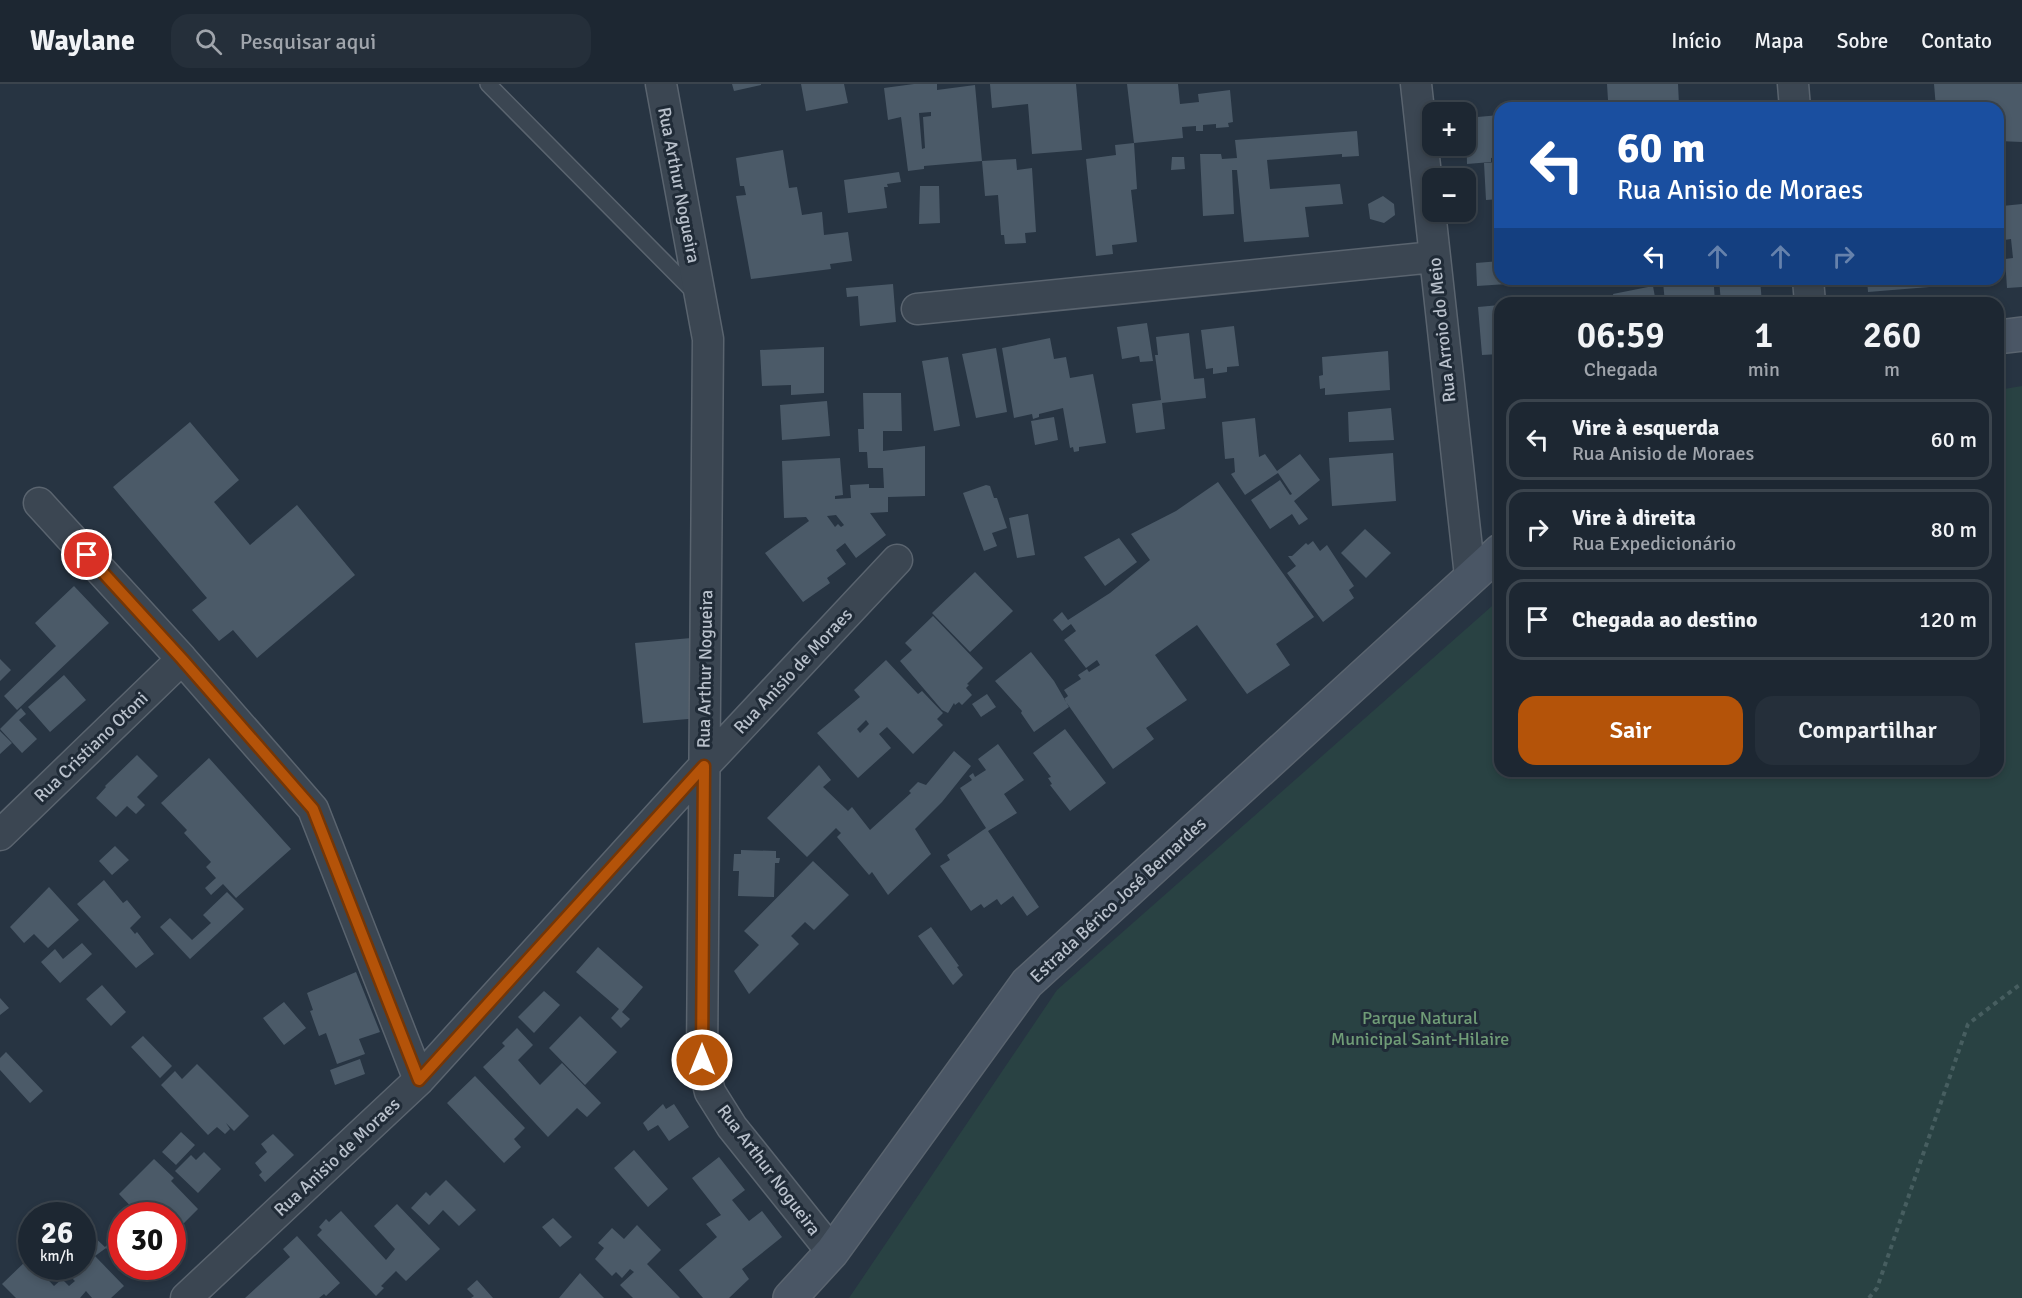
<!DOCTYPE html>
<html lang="pt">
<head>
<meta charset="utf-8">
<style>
  body { margin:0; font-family:Signika,sans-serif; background:#252f3a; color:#f1f3f6; height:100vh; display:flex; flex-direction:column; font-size:22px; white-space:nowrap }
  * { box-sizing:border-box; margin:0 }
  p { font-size:20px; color:#a0a5ac }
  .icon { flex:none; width:33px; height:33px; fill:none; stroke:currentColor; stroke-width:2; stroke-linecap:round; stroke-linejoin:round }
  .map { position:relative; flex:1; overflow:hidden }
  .details { position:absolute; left:1494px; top:213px; width:510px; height:480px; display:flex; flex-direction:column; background:#1d2732; border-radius:18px; box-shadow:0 3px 9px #0003,0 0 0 2px #3b444d }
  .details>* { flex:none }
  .guide { position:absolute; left:1494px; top:18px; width:510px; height:183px; border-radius:18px; box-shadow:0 3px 9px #0003,0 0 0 2px #3b444d; background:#1a4fa0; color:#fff; overflow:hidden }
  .controls { position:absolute; left:1422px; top:18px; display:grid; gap:12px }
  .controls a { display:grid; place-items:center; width:54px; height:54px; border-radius:12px; background:#1d2732; box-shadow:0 3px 9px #0003,0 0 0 2px #3b444d; font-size:30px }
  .speed { position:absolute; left:18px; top:1118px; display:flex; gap:12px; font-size:30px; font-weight:700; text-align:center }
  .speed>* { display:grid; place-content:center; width:78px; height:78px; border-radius:50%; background:#1d2732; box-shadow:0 3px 9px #0003,0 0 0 2px #3b444d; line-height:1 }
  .speed small { font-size:15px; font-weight:400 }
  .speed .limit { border:9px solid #d22; background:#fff; color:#111 }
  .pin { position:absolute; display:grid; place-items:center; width:51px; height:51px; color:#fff; margin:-26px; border:3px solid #fff; border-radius:50%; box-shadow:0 2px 6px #0007 }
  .me { position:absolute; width:66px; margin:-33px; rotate:0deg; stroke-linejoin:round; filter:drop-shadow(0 0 4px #0008) }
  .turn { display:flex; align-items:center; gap:21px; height:126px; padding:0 24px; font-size:27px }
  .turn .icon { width:78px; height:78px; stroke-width:2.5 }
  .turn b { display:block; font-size:42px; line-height:51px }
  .lanes { display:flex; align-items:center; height:57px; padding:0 24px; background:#0003; justify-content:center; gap:30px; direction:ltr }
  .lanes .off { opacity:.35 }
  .eta { display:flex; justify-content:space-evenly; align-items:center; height:102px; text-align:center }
  .eta b { font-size:36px; font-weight:600; line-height:42px }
  .cta { display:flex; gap:12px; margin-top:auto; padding:12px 24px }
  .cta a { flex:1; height:69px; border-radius:18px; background:#b45309; color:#fff; font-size:24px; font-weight:600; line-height:69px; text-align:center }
  .cta a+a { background:#252f3a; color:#f1f3f6 }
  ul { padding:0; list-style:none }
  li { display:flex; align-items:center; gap:18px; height:81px; margin:0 12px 9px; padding:0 12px; border:3px solid #3b444d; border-radius:18px }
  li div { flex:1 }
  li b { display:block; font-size:22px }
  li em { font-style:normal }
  header { display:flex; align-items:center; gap:36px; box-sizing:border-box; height:84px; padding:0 30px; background:#1d2732; border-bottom:2px solid #3b444d }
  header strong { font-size:28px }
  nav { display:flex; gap:33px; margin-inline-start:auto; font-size:21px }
  .search { width:420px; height:54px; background:#252f3a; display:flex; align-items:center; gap:15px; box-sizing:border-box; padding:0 21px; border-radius:18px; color:#a0a5ac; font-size:22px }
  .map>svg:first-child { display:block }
  .green { fill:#294243 }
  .building { fill:#4b5a68; fill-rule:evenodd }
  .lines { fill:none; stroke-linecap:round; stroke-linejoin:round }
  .lane-casing { stroke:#5a646f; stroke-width:18 }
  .street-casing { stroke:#5a646f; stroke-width:33 }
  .secondary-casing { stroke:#5a646f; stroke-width:36 }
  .path { stroke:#475e60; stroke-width:4; stroke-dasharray:4.5 4.5; stroke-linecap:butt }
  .lane { stroke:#3b4652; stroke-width:15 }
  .street { stroke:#3b4652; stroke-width:30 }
  .secondary { stroke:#4a5665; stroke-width:33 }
  .route-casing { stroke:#753606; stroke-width:15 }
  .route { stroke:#b45309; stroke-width:10 }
  .labels { text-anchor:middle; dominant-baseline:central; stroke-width:6; stroke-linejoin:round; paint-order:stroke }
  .street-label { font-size:18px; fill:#b9c1cc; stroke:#202b37 }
  .park-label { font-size:18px; fill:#709c77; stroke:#202b37 }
</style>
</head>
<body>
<header>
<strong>Waylane</strong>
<div class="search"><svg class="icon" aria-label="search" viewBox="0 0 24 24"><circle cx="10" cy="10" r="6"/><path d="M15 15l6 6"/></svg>Pesquisar aqui</div>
<nav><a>Início</a><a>Mapa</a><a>Sobre</a><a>Contato</a></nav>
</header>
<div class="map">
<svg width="2022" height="1214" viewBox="0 0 2022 1214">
  <rect width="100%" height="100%" fill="#273442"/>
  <!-- green -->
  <path class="green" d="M2022,302V1214H849L1057,906L1500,515V687H1998V306Z"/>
  <!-- building -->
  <path class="building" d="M732,0H761V1L734,7Z
    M801,0H844L848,19L806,27Z
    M914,0H937V6L975,1L982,77L924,82V85L908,87L901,33L888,36L884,4ZM931,28V32L923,33L925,64L922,65L919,29Z
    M990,0H1076L1082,66L1032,70L1028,20L992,24Z
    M1127,0H1178L1180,20L1199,18L1198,10L1230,6L1233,38L1228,39L1229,43L1216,44V40L1203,41V47H1196V42L1182,43L1183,54L1134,59L1137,105L1131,106L1137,158L1112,161L1113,170L1096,172L1086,75L1116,71L1115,61L1134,59Z
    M1607,0H1678L1679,20L1613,24L1612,16H1608Z
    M1934,0H2022V58L1998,57V24H1936Z
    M1500,31V73L1491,74V78L1467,80L1466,34Z
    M1357,47L1359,72L1342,73V70L1267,76L1270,105L1340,100L1343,120L1305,123L1309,153L1244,158L1237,86H1232L1234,130L1203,132L1200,70H1221L1222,75L1237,74L1235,56Z
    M783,66L789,104L797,103L802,131L822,128L824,151L848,148L852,177L830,180L831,185L751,195L736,112L746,111L744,102H740L736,74Z
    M1172,73H1184L1185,85L1171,86Z
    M1016,75L1017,86L1032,84L1036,148L1025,149L1026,159L1005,160L1004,151H1001L998,111L985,112L982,77Z
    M1500,78V115L1486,116L1484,79Z
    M899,88L901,98L887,100L888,103H884L887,124L848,129L844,96Z
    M920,102H939L940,139L919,140Z
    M1383,112L1394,120L1395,131L1384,139L1370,135L1368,120Z
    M2022,120V203L2007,204L2005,175L2013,174L2011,155L2004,156L2002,122Z
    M1500,177V195H1507V200L1477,202L1476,179Z
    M1647,195H1699V203H1714L1715,219H1665L1663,198L1648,200Z
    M1719,195H1760L1762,219H1721Z
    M1867,195H1991V198L1868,208Z
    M893,200L896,238L860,242L858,212L847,213L846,204Z
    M1653,202L1656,219H1594L1614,215L1613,210Z
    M1500,221V270L1482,271L1478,223Z
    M1147,239L1153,277L1140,278L1139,272L1122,275L1117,243Z
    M1234,242L1239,282L1227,283V288L1213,290V284L1206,285L1201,246Z
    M1189,249L1194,295L1204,294L1206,314L1162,319L1165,345L1136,349L1132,320L1161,316L1155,271H1158L1156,253Z
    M1050,254L1054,275L1066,273L1070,294L1093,290L1106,359L1079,363V367L1074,368L1073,363L1070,364L1063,324L1039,330V333L1033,335L1032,330L1014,334L1002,264Z
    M824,263V309L791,311V301L762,302L760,266Z
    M996,264L1007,328L976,334L962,270Z
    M1388,267L1390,306L1325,311V304L1320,305L1319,292L1323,291L1322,273Z
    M948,273L960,342L934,347L922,277Z
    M863,309H901L902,347H883V367L925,362V412L888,413V428L870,429L886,451L856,474L845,459L836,466L846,480L827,494L830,499L803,518L765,469L809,437L806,433L784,434L782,377L840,374L843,411L835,412V415L851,414L850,401L869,400V404H884L883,384H868L867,368H859L858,345H864ZM836,431L844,441L841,443L838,440L835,443L827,432Z
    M827,317L830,352L782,356L780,321Z
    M1391,324L1394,356L1349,358L1348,328Z
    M1054,333L1058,356L1035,361L1031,337Z
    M1255,334L1259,373L1265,370L1277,387L1300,370L1320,396L1294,417L1308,435L1299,441L1292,430L1270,445L1251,416L1280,396L1290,411L1292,410L1278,389L1245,411L1231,390L1235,388L1234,374L1225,375L1222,338Z
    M190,338L239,396L214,418L250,461L297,421L355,491L257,574L233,546L219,557L192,526L207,514L113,403Z
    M1393,369L1396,417L1332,422L1329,374Z
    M1218,398L1314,533L1276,560L1290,581L1247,610L1197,541L1155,571L1187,616L1146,644L1154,655L1113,685L1064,615L1068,612L1064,606L1081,595L1078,591L1087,585L1089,588L1100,581L1097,576L1086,584L1064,556L1076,547L1071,540L1062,547L1053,536L1062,528L1068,536L1110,509L1150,476L1131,450L1176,427Z
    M986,401L990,402L994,414H997L1007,444L992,449L997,462L984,467L963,409Z
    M1028,430L1035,471L1017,474L1009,434Z
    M1365,445L1391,469L1366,494L1341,469Z
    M1119,454L1137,478L1105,502L1084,473Z
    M1313,457L1320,467L1327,461L1354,502L1349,506L1354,514L1323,538L1287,489L1296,482L1288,472H1292L1306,459L1308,461Z
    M975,488L1013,527L970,568L932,529Z
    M74,502L109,539L17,626L4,612L56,562L35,539Z
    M933,532L983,584L967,600L969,601L966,604L972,611L962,621L959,618L955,621L954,619L948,629L942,626L900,577L912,566L905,559Z
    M691,554L699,634L643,639L635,559Z
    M1031,568L1054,597L1069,623L1034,648L1021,629L1022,627L995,597Z
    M0,575L11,586L0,597Z
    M886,576L918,610L922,607L943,629L937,635L943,641L913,670L887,643L879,650L891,664L858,694L817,649L860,613L854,606ZM866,636L869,640L860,649L857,645Z
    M64,591L86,616L50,648L28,623Z
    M987,610L996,623L981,633L972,620Z
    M21,624L26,630L19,636L37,655L22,669L0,645Z
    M1065,645L1106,699L1070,727L1050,701L1052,700L1048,694L1051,693L1033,669Z
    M0,647L12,659L0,670Z
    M998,660L1024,696L1004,710L1017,729L988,747L1039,823L1027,832L1013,812L1001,821L997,815L984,824L981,820L971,827L940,782L950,776L947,771L986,744L960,704L972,696L969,692L973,689L975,693L986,686L978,675Z
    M954,667L971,682L942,718L915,745L931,770L888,811L872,788L869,791L837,753L841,749L836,744L807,773L767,734L819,681L831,696L823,703L848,727L852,723L870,746L911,709L909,707L918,698L926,701Z
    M137,671L158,692L137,713L145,721L136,730L127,722L116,733L96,714L106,703L105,702Z
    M209,674L291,765L236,814L223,800L211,811L205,804L216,794L206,783L211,778L184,749L187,746L161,719Z
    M115,762L129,776L112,791L99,777Z
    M741,766L776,767V774H780L779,779H775L774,813L738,812L739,787H733L734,770H741Z
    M813,777L849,811L814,846L805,838L791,852L799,860L749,910L734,887L759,861L744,847Z
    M104,796L123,819L127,816L141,833L130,844L135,850L137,848L154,870L136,884L77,820Z
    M49,803L79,836L48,864L34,850L24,859L10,843Z
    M227,808L244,825L190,875L160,843L170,834L192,856L211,839L203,831Z
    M931,843L959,882L957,883L963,891L953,901L918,852Z
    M82,859L92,870L60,899L41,878L55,865L63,875Z
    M598,863L643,903L622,928L630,935L621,944L611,934L619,925L576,888Z
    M356,888L380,948L359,955L365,970L337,980L326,949L319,952L310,927L313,926L307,909Z
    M102,901L126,928L111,942L86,915Z
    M544,907L560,921L534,949L518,933Z
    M0,914L9,924L0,931Z
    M284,918L306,944L284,961L263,934Z
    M580,932L617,968L585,1001L549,964Z
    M517,944L533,961L518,976L540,1001L562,979L601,1019L587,1033L577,1024L548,1053L483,983L505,962L502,959Z
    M143,952L172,982L160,994L131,963Z
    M6,968L43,1007L30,1019L0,986V974Z
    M360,975L365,990L335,1001L330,986Z
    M197,980L249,1032L234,1047L226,1039L230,1045L225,1050L217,1043L208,1051L161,1001L175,987L182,995Z
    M475,992L525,1044L514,1055L521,1063L504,1079L447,1019Z
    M663,1020L666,1025L674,1020L689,1043L669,1057L658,1041L648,1047L643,1039Z
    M181,1048L195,1061L176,1081L162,1068Z
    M273,1050L294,1071L265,1098L259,1091L262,1088L255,1079L267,1068L261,1060Z
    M634,1066L668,1105L648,1123L614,1084Z
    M204,1068L221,1085L198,1109L175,1087L191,1071L196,1076Z
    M719,1073L745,1106L732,1116L749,1137L762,1127L782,1153L742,1185L749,1195L729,1214H703L679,1186L717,1153L706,1140L721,1131L692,1094Z
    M154,1075L174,1094L171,1097L198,1125L183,1140L175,1132L172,1134V1131H139L119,1110Z
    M446,1096L476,1126L459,1142L443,1126L429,1141L411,1124L426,1108L430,1112Z
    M397,1120L440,1165L406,1197L396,1187L381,1202L384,1204L376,1212L317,1151L322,1146L319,1143L326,1135L329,1138L341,1127L386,1176L395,1165L374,1142Z
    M553,1134L572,1153L560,1163L542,1143Z
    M637,1141L661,1166L647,1180L680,1214H633L620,1201L634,1188L630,1185L622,1194L616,1188L612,1192L595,1175L604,1164L598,1159L612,1144L624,1155Z
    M122,1147V1180L105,1163Z
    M90,1149L106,1164L95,1172L124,1202L111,1214H92L86,1207L80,1214H16L2,1200L28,1175L32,1182H35L54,1202L62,1195L69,1202L75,1197L59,1182H82V1155Z
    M297,1152L340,1199L326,1212L324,1210L319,1214H245L290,1173L283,1165Z
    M124,1182H142L133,1191Z
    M580,1189L600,1210L604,1214H559Z
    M477,1196L493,1214H471L474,1212L467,1205Z"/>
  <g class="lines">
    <defs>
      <path id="lane" d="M488,0L696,210"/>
      <path id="street" d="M661,0L708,255L702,976L710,1008L732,1043L832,1168
        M1416,0L1470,492
        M1793,0L1795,24
        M1808,195L1810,219
        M917,225L1434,173
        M39,419L182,575L313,725L419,996
        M0,751L182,575
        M186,1214L419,996L704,682L897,476"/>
      <path id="secondary" d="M1998,253L2022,250
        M790,1214L832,1168L1027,899L1500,467"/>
    </defs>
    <!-- lane casing -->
    <use href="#lane" class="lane-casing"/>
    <!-- street casing -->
    <use href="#street" class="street-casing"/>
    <!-- secondary casing -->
    <use href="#secondary" class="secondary-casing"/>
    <!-- path -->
    <path class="path" d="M1869,1214L1877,1204L1968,940L2022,899"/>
    <!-- lane -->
    <use href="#lane" class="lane"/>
    <!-- street -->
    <use href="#street" class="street"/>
    <!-- secondary -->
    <use href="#secondary" class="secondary"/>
  </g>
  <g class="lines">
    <defs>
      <path id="route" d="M87,471L182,575L313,725L419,996L704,682L702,976"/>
    </defs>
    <!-- route casing -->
    <use href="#route" class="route-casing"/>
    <!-- route -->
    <use href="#route" class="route"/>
  </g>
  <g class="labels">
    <!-- street labels -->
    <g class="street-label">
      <text transform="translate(679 101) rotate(79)">Rua Arthur Nogueira</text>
      <text transform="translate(1442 246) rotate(-96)">Rua Arroio do Meio</text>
      <text transform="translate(705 585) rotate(-89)">Rua Arthur Nogueira</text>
      <text transform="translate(793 587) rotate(-47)">Rua Anisio de Moraes</text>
      <text transform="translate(91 663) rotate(-44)">Rua Cristiano Otoni</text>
      <text transform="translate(1118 816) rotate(-43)">Estrada Bérico José Bernardes</text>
      <text transform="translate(337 1073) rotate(-43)">Rua Anisio de Moraes</text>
      <text transform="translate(769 1086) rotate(53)">Rua Arthur Nogueira</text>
    </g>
    <!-- park labels -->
    <g class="park-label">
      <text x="1420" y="934">Parque Natural<tspan x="1420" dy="21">Municipal Saint-Hilaire</tspan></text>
    </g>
  </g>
</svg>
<div class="controls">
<a>+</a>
<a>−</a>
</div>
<div class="speed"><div>26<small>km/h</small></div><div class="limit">30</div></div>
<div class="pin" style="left:87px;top:471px;background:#d93025"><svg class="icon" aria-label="arrive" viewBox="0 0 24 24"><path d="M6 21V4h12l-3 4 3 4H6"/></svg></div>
<svg class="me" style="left:702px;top:976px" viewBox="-20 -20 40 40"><circle r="17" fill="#b45309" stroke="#fff" stroke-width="3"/><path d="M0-11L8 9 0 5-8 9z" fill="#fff"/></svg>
<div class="guide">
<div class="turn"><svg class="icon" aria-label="left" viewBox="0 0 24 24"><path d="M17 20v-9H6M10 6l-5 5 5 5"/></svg><div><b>60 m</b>Rua Anisio de Moraes</div></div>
<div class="lanes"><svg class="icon" aria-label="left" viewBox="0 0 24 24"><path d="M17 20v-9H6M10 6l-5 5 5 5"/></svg><svg class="icon off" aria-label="ahead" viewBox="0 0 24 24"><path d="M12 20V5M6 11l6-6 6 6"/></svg><svg class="icon off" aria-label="ahead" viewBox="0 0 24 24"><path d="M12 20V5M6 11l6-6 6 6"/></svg><svg class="icon off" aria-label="right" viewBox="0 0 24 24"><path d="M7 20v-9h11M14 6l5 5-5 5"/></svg></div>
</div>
<section class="details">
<div class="eta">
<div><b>06:59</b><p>Chegada</p></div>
<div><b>1</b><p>min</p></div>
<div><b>260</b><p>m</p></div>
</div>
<ul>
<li><svg class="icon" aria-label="left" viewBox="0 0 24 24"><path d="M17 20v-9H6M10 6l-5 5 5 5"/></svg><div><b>Vire à esquerda</b><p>Rua Anisio de Moraes</p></div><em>60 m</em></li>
<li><svg class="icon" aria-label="right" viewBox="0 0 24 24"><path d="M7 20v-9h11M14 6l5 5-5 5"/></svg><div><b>Vire à direita</b><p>Rua Expedicionário</p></div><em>80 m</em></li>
<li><svg class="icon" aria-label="arrive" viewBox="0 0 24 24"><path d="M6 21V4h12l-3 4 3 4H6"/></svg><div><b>Chegada ao destino</b></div><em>120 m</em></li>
</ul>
<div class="cta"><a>Sair</a><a>Compartilhar</a></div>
</section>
</div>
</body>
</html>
